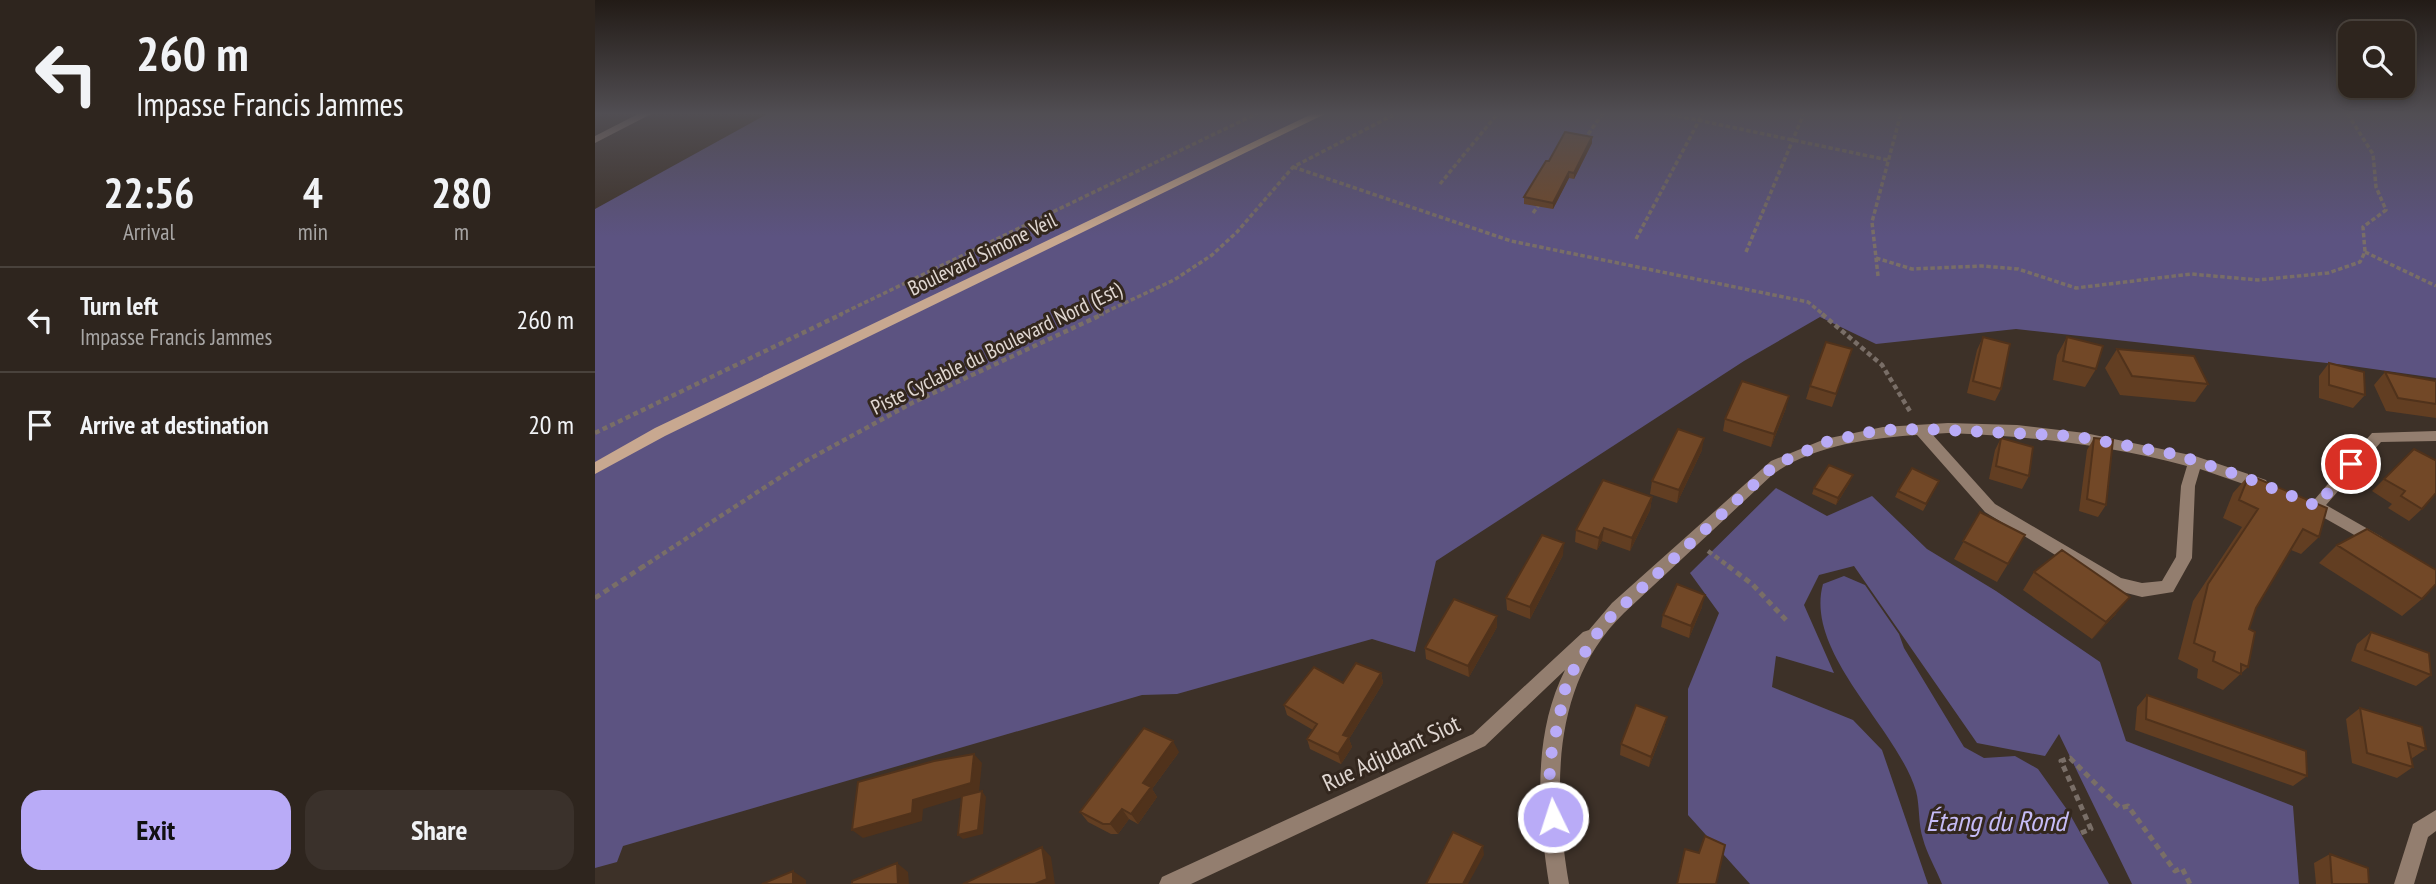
<!DOCTYPE html>
<html lang="en">
<head>
<meta charset="utf-8">
<style>
  body { margin:0; font-family:"PT Sans Narrow",sans-serif; background:#3a312b; color:#f1f3f6; height:100vh; display:flex; flex-direction:column; font-size:26px; white-space:nowrap }
  * { box-sizing:border-box; margin:0 }
  p { font-size:23px; color:#a7a5a4 }
  .icon { flex:none; width:38px; height:38px; fill:none; stroke:currentColor; stroke-width:2; stroke-linecap:round; stroke-linejoin:round }
  .map { position:relative; flex:1; overflow:hidden }
  .details { display:flex; flex-direction:column; background:#2e251e; width:595px }
  .details>* { flex:none }
  .guide { background:#2e251e; color:#f1f3f6; overflow:hidden }
  .tools { position:absolute; left:1743px; top:21px; display:grid; gap:14px }
  .tools a { display:grid; place-items:center; width:77px; height:77px; border-radius:14px; background:#2e251e; box-shadow:0 4px 10px #0003,0 0 0 2px #49423c; font-size:35px }
  .pin { position:absolute; display:grid; place-items:center; width:60px; height:60px; color:#fff; margin:-30px; border:4px solid #fff; border-radius:50%; box-shadow:0 2px 7px #0007 }
  .me { position:absolute; width:77px; margin:-38px; rotate:356deg; stroke-linejoin:round; filter:drop-shadow(0 0 5px #0008) }
  .turn { display:flex; align-items:center; gap:24px; height:147px; padding:0 21px; font-size:32px }
  .turn .icon { width:91px; height:91px; stroke-width:2.5 }
  .turn b { display:block; font-size:49px; line-height:60px }
  .eta { display:flex; justify-content:space-evenly; align-items:center; height:119px; text-align:center }
  .eta b { font-size:42px; font-weight:800; line-height:49px }
  .button { display:flex; gap:14px; margin-top:auto; padding:14px 21px }
  .button a { flex:1; height:80px; border-radius:21px; background:#b9abf7; color:#111; font-size:28px; font-weight:800; line-height:80px; text-align:center }
  .button a+a { background:#3a312b; color:#f1f3f6 }
  ul { padding:0; list-style:none }
  li { display:flex; align-items:center; gap:21px; height:105px; padding:0 21px; border-top:2px solid #49423c }
  li div { flex:1 }
  li b { display:block; font-size:26px }
  li em { font-style:normal }
  main { display:flex; flex:1; min-height:0 }
  .map>svg:first-child { display:block }
  .forest { fill:#5c5381 }
  .water { fill:#59507e }
  .lines { fill:none; stroke-linecap:round; stroke-linejoin:round }
  .path-far2 { stroke:#796e67; stroke-width:3.5; stroke-dasharray:4.5 2.5; stroke-linecap:butt }
  .path-far1 { stroke:#796e67; stroke-width:4.5; stroke-dasharray:5 3.5; stroke-linecap:butt }
  .path { stroke:#796e67; stroke-width:5; stroke-dasharray:6 4.5; stroke-linecap:butt }
  .street { fill:#937e6f; fill-rule:evenodd }
  .secondary { fill:#c8a890; fill-rule:evenodd }
  .wall { fill:#623e22 }
  .shaded-wall { fill:#50321b }
  .building { fill:#724827; stroke:#50321b; stroke-width:2 }
  .route { stroke:#b9abf7; stroke-width:12; stroke-dasharray:0 21.6 }
  .labels { text-anchor:middle; dominant-baseline:central; stroke-width:6; stroke-linejoin:round; paint-order:stroke }
  .street-label { font-size:21px; fill:#e0d7d2; stroke:#33271e }
  .near-street-label { font-size:24px; fill:#e0d7d2; stroke:#33271e }
  .near-water-label { font-size:28px; font-style:italic; fill:#c6bcf7; stroke:#33271e }
</style>
</head>
<body>
<main>
<section class="details">
<div class="guide">
<div class="turn"><svg class="icon" aria-label="left" viewBox="0 0 24 24"><path d="M17 20v-9H6M10 6l-5 5 5 5"/></svg><div><b>260 m</b>Impasse Francis Jammes</div></div>
</div>
<div class="eta">
<div><b>22:56</b><p>Arrival</p></div>
<div><b>4</b><p>min</p></div>
<div><b>280</b><p>m</p></div>
</div>
<ul>
<li><svg class="icon" aria-label="left" viewBox="0 0 24 24"><path d="M17 20v-9H6M10 6l-5 5 5 5"/></svg><div><b>Turn left</b><p>Impasse Francis Jammes</p></div><em>260 m</em></li>
<li><svg class="icon" aria-label="arrive" viewBox="0 0 24 24"><path d="M6 21V4h12l-3 4 3 4H6"/></svg><div><b>Arrive at destination</b></div><em>20 m</em></li>
</ul>
<div class="button"><a>Exit</a><a>Share</a></div>
</section>
<div class="map">
<svg width="1841" height="884" viewBox="0 0 1841 884">
  <rect width="100%" height="100%" fill="#3d3128"/>
  <!-- forest -->
  <path class="forest" d="M174,113H1841V378L1750,365L1421,329L1281,344L1225,317L1149,361L841,561L820,652L777,639L582,694L547,695L28,846L22,862L0,868V209Z
    M1181,488L1232,516L1277,496L1332,549L1401,591L1505,662L1531,741L1698,806L1704,884H1537L1464,734L1450,756L1382,743L1259,566L1224,575L1209,605L1239,673L1181,656L1177,687L1258,720L1287,750L1333,884H1155L1093,815V689L1124,613L1095,573Z"/>
  <!-- water -->
  <path class="water" d="M1249,576L1270,585L1304,634L1309,648L1369,747L1389,758L1420,756L1443,769L1473,811L1514,884H1347C1341,869 1332,854 1328,839C1323,824 1325,806 1321,791C1301,726 1209,653 1228,584Z"/>
  <g class="lines">
    <!-- path-far2 -->
    <path class="path-far2" d="M1069,113L1293,160
      M989,140L1008,113
      M698,167L916,241L1213,302L1229,315
      M845,184L903,113
      M938,213L946,202
      M1041,239L1108,113
      M1151,252L1209,113
      M1770,252L1841,286
      M1281,258L1317,269L1387,266L1423,269L1481,288L1596,274L1663,280L1733,273L1765,262L1770,252L1768,227L1791,210L1781,187L1778,154L1752,113
      M1283,276L1277,222L1306,113
      M244,315L663,113
      M504,315L579,280L617,255L642,232L698,167L802,113"/>
    <!-- path-far1 -->
    <path class="path-far1" d="M1227,314L1287,365L1316,413
      M0,433L247,314
      M1113,551L1136,568
      M46,568L207,463L317,403L508,314"/>
    <!-- path -->
    <path class="path" d="M1133,566L1157,584L1192,621
      M0,598L49,566
      M1486,833L1496,829L1466,761L1475,758L1525,808L1533,806L1580,871L1587,868L1595,884"/>
    <!-- street -->
    <path class="street" d="M45,113H58L0,143V136Z
      M1353,423L1422,425L1490,433L1600,456L1671,480L1673,484L1671,488L1666,490L1605,469L1600,486L1597,558L1578,592L1547,597L1516,589L1390,512L1322,435C1275,438 1215,446 1177,475L1029,613C956,684 958,790 974,884H954C943,814 937,736 970,670L890,746L596,884H564L567,877L878,734L988,632L994,630L1017,603L1176,461L1230,439L1288,427ZM1353,433C1434,436 1513,445 1592,466L1586,486L1581,557L1567,581L1547,583L1526,578L1400,504L1337,434Z
      M1841,431V441L1786,442L1731,505L1787,537L1790,541L1787,545L1782,547L1777,545L1710,507L1708,503L1710,499H1720L1777,433Z
      M1841,810V831L1833,837L1819,884H1799L1818,824Z"/>
    <!-- secondary -->
    <path class="secondary" d="M719,113H732L70,436L0,474V462L60,428Z"/>
  </g>
  <!-- wall -->
  <path class="wall" d="M997,143L979,179L974,178L958,209L929,204V197L954,161Z
    M1388,337L1406,389L1400,401L1372,393L1382,350Z
    M1472,337L1501,369L1490,387L1458,380L1462,355Z
    M1257,349L1237,407L1211,399L1215,386Z
    M1522,349L1613,384L1600,402L1525,395L1510,368Z
    M1734,363L1770,395L1758,408L1724,398V376Z
    M1790,372L1841,381V418L1791,411L1779,385Z
    M1191,408L1176,447L1128,431L1130,419Z
    M1406,438L1434,476L1427,489L1394,479L1400,450Z
    M1499,438L1511,505L1503,517L1484,511L1492,450Z
    M1819,449L1840,460L1827,509L1814,521L1793,508L1797,504L1777,491Z
    M1107,450L1082,503L1055,494L1057,481Z
    M1654,475L1724,537L1706,554L1696,550L1661,608L1654,629L1653,667L1628,690L1602,678L1603,669L1583,659L1598,601L1647,527L1628,518L1638,493Z
    M1255,482L1241,505L1217,494L1219,488Z
    M1341,487L1328,511L1300,497L1303,491Z
    M1057,497L1055,510L1035,551L1007,541L1002,550L980,542L981,530Z
    M1385,512L1413,564L1402,582L1359,559Z
    M1742,545L1827,599L1807,616L1724,563Z
    M968,555L935,619L912,610L911,598Z
    M1439,572L1521,614L1497,639L1428,590Z
    M1107,607L1094,638L1066,627L1068,615Z
    M902,616V627L874,677L831,659L830,648Z
    M1776,632L1836,675L1821,686L1756,661L1762,644Z
    M786,673L788,683L754,739L757,747L746,764L715,749L712,739L718,730L692,715L689,705L748,683Z
    M1552,695L1712,776L1698,786L1540,730L1542,707Z
    M1765,708L1831,749L1816,759L1818,767L1802,778L1757,763L1751,719Z
    M1072,717L1069,728L1054,767L1025,755L1026,744Z
    M584,752L557,789L562,797L543,824L534,819L523,834H516L493,822L485,812Z
    M1735,854L1774,884H1721L1719,863Z"/>
  <!-- shaded-wall -->
  <path class="shaded-wall" d="M997,137V143L979,179V173Z
    M974,172V178L958,209V203Z
    M1194,396L1191,408L1176,447L1179,434Z
    M1109,438L1107,450L1082,503L1084,490Z
    M1258,475L1255,482L1241,505L1243,498Z
    M1057,497L1055,510L1035,551L1037,538Z
    M1009,528L1007,541L1002,550L1004,538Z
    M969,543L968,555L935,619V607Z
    M1110,595L1107,607L1094,638L1096,626Z
    M1535,597L1521,614L1497,639L1511,622Z
    M902,616V627L874,677L873,666Z
    M786,673L788,683L754,739L757,747L746,764L743,754L748,735Z
    M1072,717L1069,728L1054,767L1056,757Z
    M578,741L584,752L557,789L562,797L543,824L536,814L548,783Z
    M379,754L387,763L384,792L328,809L327,821L268,838L257,830L318,800Z
    M387,791L391,797L388,834L368,839L363,835Z
    M527,809L534,819L523,834L515,824Z
    M888,846L889,855L873,884H868Z
    M447,847L456,857L460,884H440Z
    M302,863L313,872L314,884H303Z
    M198,871L211,880V884H198Z"/>
  <!-- building -->
  <path class="building" d="M970,132L997,137L979,173L974,172L958,203L929,197L951,161H954Z
    M1388,337L1415,344L1406,389L1378,381Z
    M1472,337L1508,346L1501,369L1468,361Z
    M1231,342L1257,349L1241,394L1215,386Z
    M1522,349L1599,356L1613,384L1537,376Z
    M1734,363L1769,372L1770,395L1734,385Z
    M1790,372L1841,381V404L1803,398Z
    M1147,381L1194,396L1179,434L1130,419Z
    M1083,429L1109,438L1084,490L1057,481Z
    M1406,438L1438,447L1434,476L1401,466Z
    M1499,438L1518,440L1511,505L1492,499Z
    M1819,449L1840,460H1841V493L1827,509L1806,496L1810,491L1789,479Z
    M1234,465L1258,475L1243,498L1219,488Z
    M1317,468L1344,481L1331,504L1303,491Z
    M1654,475L1732,508L1724,537L1708,529L1661,608L1654,629L1660,632L1653,667L1646,664V674L1618,661L1620,652L1599,643L1613,584L1663,509L1644,500Z
    M1008,480L1057,497L1037,538L1009,528L1004,538L981,530Z
    M1385,512L1430,535L1413,564L1368,541Z
    M1772,529L1841,570V584L1827,599L1742,545Z
    M947,535L969,543L935,607L911,598Z
    M1467,550L1535,597L1511,622L1439,572Z
    M1082,584L1110,595L1096,626L1068,615Z
    M859,599L902,616L873,666L830,648Z
    M1776,632L1834,653L1836,675L1770,650Z
    M761,663L786,673L748,735L754,737L743,754L712,739L722,724L689,705L719,667L748,683Z
    M1552,695L1711,751L1712,776L1551,719Z
    M1041,705L1072,717L1056,757L1026,744Z
    M1765,708L1827,727L1831,749L1813,743L1818,767L1772,753Z
    M549,728L578,741L548,783L556,787L536,814L527,809L515,824H508L485,812Z
    M379,754L376,783L318,800L317,813L257,830L263,782L339,761Z
    M387,791L383,830L363,835L367,796Z
    M858,832L888,846L868,884H831Z
    M1110,836L1130,845L1121,884H1082L1090,849L1104,853Z
    M447,847L452,879L440,884H368Z
    M1735,854L1773,868L1774,884H1737Z
    M302,863L303,884H257V881Z
    M198,871V884H167Z"/>
  <!-- sky -->
  <linearGradient id="sky" x2="0" y2="1"><stop stop-color="#221b16"/><stop offset="0.48" stop-color="#514e53"/><stop offset="1" stop-color="#514e53" stop-opacity="0"/></linearGradient>
  <rect width="1841" height="237" fill="url(#sky)"/>
  <g class="lines">
    <!-- route -->
    <path class="route" d="M958,817L954,765L972,680L1009,623L1180,465L1231,442L1284,430L1325,429L1479,436L1579,454L1649,477L1722,506L1756,464"/>
  </g>
  <g class="labels">
    <!-- street labels -->
    <g class="street-label">
      <text transform="translate(387 254) rotate(-26)">Boulevard Simone Veil</text>
      <text transform="translate(401 348) rotate(-26)">Piste Cyclable du Boulevard Nord (Est)</text>
    </g>
    <!-- near-street labels -->
    <g class="near-street-label">
      <text transform="translate(796 753) rotate(-25)">Rue Adjudant Siot</text>
    </g>
    <!-- near-water labels -->
    <g class="near-water-label">
      <text x="1401" y="820">Étang du Rond</text>
    </g>
  </g>
</svg>
<div class="tools">
<a><svg class="icon" aria-label="search" viewBox="0 0 24 24"><circle cx="10" cy="10" r="6"/><path d="M15 15l6 6"/></svg></a>
</div>
<div class="pin" style="left:1756px;top:464px;background:#d93025"><svg class="icon" aria-label="arrive" viewBox="0 0 24 24"><path d="M6 21V4h12l-3 4 3 4H6"/></svg></div>
<svg class="me" style="left:958px;top:817px" viewBox="-20 -20 40 40"><circle r="17" fill="#b9abf7" stroke="#fff" stroke-width="3"/><path d="M0-11L8 9 0 5-8 9z" fill="#fff"/></svg>
</div>
</main>
</body>
</html>
